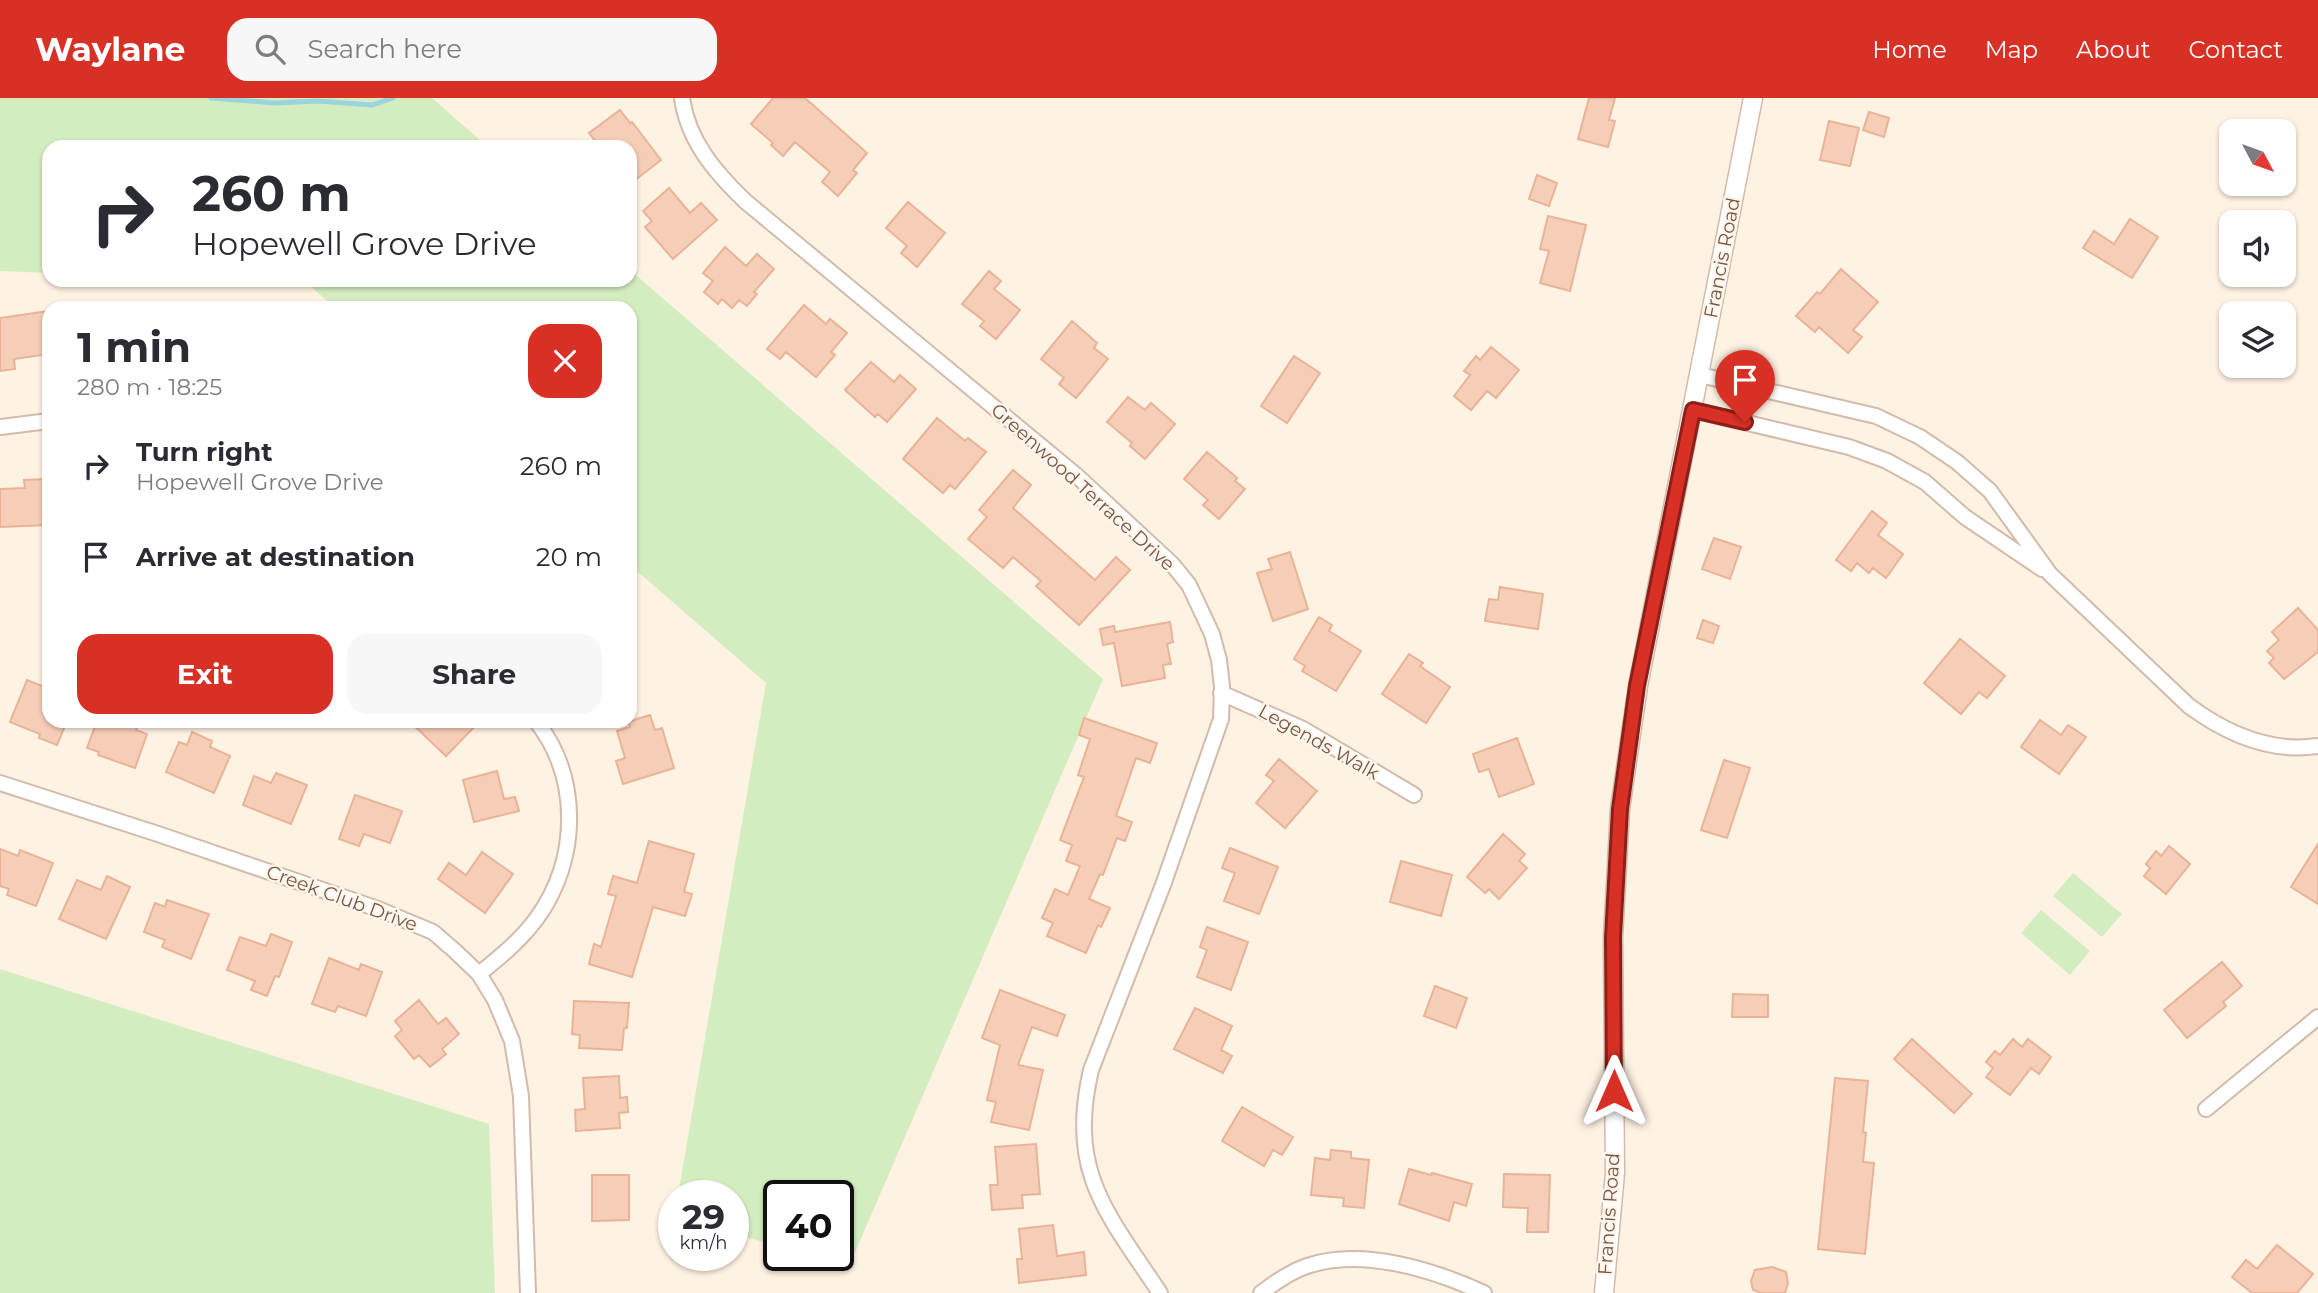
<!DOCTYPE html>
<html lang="en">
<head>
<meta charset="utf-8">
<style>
  body { margin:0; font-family:Montserrat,sans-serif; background:#f7f7f7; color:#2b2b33; height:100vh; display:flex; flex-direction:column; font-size:26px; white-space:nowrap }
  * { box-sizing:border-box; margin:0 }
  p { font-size:23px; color:#7c7c81 }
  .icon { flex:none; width:38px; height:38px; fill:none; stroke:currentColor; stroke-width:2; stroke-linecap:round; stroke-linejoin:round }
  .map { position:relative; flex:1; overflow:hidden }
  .side { position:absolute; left:42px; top:203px; width:595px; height:427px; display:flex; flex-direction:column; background:#fff; border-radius:21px; box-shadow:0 2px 5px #0004 }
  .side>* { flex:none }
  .banner { position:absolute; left:42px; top:42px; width:595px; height:147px; border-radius:21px; box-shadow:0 2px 5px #0004; background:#fff; color:#2b2b33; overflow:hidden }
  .needle { width:46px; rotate:131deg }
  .fabs { position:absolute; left:2219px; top:21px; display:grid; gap:14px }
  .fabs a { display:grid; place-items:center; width:77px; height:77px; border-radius:14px; background:#fff; box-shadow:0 2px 5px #0004; font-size:35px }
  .speed { position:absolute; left:658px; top:1082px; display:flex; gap:14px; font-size:35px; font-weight:700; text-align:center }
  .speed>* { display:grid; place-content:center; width:91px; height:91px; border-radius:50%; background:#fff; box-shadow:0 2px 5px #0004; line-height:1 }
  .speed small { font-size:18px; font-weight:400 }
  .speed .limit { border:4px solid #111; border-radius:10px; background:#fff; color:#111 }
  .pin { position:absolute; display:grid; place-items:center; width:60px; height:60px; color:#fff; margin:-72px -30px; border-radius:50% 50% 50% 0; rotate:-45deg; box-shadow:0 0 7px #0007 }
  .pin .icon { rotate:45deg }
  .me { position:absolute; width:77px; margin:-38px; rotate:0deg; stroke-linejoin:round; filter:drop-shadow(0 0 5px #0008) }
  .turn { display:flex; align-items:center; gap:24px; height:147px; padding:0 35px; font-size:32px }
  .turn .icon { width:91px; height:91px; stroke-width:2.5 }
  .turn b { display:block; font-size:49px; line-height:60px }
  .round { display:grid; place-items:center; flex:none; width:74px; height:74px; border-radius:21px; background:#f7f7f7 }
  .overview { display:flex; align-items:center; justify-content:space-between; height:119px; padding:0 35px }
  h1 { font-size:42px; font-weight:700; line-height:52px }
  .cta { display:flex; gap:14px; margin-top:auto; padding:14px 35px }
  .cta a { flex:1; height:80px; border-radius:21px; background:#d93025; color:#fff; font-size:28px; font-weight:700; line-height:80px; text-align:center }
  .cta a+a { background:#f7f7f7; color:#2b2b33 }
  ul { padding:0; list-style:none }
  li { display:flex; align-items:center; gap:21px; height:91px; padding:0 35px }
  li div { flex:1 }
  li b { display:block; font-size:26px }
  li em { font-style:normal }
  header { display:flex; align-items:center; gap:42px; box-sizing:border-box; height:98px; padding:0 35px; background:#d93025; color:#fff }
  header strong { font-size:33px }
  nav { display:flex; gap:38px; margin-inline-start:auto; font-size:24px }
  .search { width:490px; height:63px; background:#f7f7f7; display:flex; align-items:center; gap:18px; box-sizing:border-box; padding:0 24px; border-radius:21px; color:#7c7c81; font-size:26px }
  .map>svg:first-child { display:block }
  .green { fill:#d4edc0 }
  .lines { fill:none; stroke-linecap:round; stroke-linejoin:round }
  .stream { stroke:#9bd4dc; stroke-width:5 }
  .building { fill:#f6ceb8; stroke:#e9b397; stroke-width:2 }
  .minor-casing { stroke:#d2bbab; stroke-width:18 }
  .tertiary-casing { stroke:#d2bbab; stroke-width:21 }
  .minor { stroke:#fff; stroke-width:14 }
  .tertiary { stroke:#fff; stroke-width:18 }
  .route-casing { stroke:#8d1f18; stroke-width:18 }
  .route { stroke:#d93025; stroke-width:12 }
  .labels { text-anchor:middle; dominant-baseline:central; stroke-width:5; stroke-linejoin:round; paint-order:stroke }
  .street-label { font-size:19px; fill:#785647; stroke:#fff6eb }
</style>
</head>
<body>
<header>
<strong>Waylane</strong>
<div class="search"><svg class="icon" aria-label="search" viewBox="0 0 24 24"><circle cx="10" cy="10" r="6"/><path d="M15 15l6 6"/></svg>Search here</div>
<nav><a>Home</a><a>Map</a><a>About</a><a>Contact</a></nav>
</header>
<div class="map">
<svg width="2318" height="1195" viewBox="0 0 2318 1195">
  <rect width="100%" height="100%" fill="#fef2e3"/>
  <!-- green -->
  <path class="green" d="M0,0H432L488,49H49V175L0,173Z
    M630,172L1103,581L850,1166L814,1157H838V1097H779V1148L733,1136V1097H678L766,585L630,467V210H335L308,186L206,182H630Z
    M2073,775L2122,816L2102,839L2053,798Z
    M2041,812L2090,853L2070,877L2021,835Z
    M0,871L489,1026L495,1195H0Z"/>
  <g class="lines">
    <!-- stream -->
    <path class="stream" d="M211,0L275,5L318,3L372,7L393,0"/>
  </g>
  <!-- building -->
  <path class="building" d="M773,0H805L867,55L853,72L857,75L838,98L822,84L830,74L795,44L783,58L771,47L773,45L751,26Z
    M1589,0H1615L1609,22L1615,23L1608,49L1578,41Z
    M620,12L630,25L632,24L661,62L630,86V49H600L589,35Z
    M1869,14L1889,20L1884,39L1863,32Z
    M1829,23L1859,30L1850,68L1820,62Z
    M1537,77L1557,85L1549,108L1529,101Z
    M669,90L690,115L701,105L717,122L673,161L645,129L652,123L643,113Z
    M908,104L945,135L917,169L901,155L907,148L886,130Z
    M1548,118L1586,127L1570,193L1540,185L1549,153L1540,151Z
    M2130,121L2158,139L2132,180L2083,150L2094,133L2114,146Z
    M725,149L746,168L757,156L774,171L754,194L757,196L747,208L739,202L732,210L722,201L718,206L704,194L713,183L703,175Z
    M1841,171L1878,204L1853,232L1862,239L1848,255L1819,229L1815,234L1796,218L1817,194L1820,196Z
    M989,173L1001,183L994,191L1020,212L996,241L980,228L984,223L962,206Z
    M804,207L826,226L830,221L847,235L831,254L835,257L816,279L786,254L780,261L767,251Z
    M49,213V256L14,261L15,271L0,273V220Z
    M1072,223L1097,245L1094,250L1108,261L1076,300L1059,286L1064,280L1041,261Z
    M1491,249L1519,272L1496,300L1487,293L1471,312L1454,298L1470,277L1464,273L1476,258L1480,262Z
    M1294,258L1320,275L1287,325L1261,308Z
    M871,264L894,284L900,277L916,291L887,324L878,316L875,319L845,292Z
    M1128,299L1145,312L1151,305L1175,326L1145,361L1130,348L1132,345L1107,324Z
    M937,320L965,343L968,340L986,354L955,391L950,387L943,395L903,361Z
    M1207,354L1237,380L1235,383L1245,391L1219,421L1203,407L1208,402L1184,381Z
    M1013,372L1031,387L1013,410L1095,482L1116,459L1130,472L1079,527L1036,488L1041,483L1013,459L1003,470L968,441L987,419L979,412Z
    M47,381L49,427L0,429V391L25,390L24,382Z
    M1872,413L1887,425L1878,437L1903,456L1886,480L1873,470L1869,475L1857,465L1851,473L1836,462Z
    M1714,440L1741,449L1730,481L1702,471Z
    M1290,454L1308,511L1273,523L1257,475L1272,471L1268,461Z
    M1500,489L1543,496L1538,531L1485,523L1489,501L1498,502Z
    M2298,510L2318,532V554L2284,581L2269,565L2274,560L2267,553L2279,542L2272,534Z
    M1319,519L1332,527L1329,533L1361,553L1336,593L1302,573L1305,568L1294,561Z
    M1703,522L1719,528L1713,545L1697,540Z
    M1170,524L1173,544L1167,546L1171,566L1163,567L1165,580L1122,588L1114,545L1103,547L1100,531L1114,528L1115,534Z
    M1960,541L2005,578L1987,600L1979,594L1961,616L1924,585Z
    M1409,556L1423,565L1420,568L1450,589L1426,625L1382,596Z
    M27,582L49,591V623H67L57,647L39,640L40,636L10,624Z
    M650,617L655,632L662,630L674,670L623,686L616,663L625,660L617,633L630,629L628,624Z
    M1084,620L1157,645L1150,665L1136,660L1116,718L1132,724L1125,743L1117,740L1103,777L1100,776L1089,801L1110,810L1101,829L1098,827L1086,855L1047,838L1053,825L1042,820L1055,791L1068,797L1080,768L1066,763L1072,747L1060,742L1084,679L1078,677L1090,641L1079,637Z
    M2040,622L2061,637L2068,627L2086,639L2059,676L2021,649Z
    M97,623H140L136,632L147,636L135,670L98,657L99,654L87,650Z
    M409,623H480L446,658Z
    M192,634L212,643L210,649L230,658L214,695L166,674L179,644L187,647Z
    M1517,640L1534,686L1499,699L1489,671L1479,674L1473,656Z
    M1279,661L1317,693L1285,730L1256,705L1274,683L1266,677Z
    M1724,662L1750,670L1727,740L1701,732Z
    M497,673L504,701L515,699L519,713L474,724L463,682Z
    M276,675L307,687L291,726L243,707L254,678L271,685Z
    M355,697L402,713L390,745L364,736L359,748L339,741Z
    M1503,736L1525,756L1519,763L1527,770L1499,801L1489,791L1485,795L1467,779Z
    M649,743L694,756L684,794L692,796L685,818L653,809L632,879L589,866L594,846L601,849L616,798L608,796L613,778L637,785Z
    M2318,746V806L2291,789Z
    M2169,748L2190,766L2166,796L2144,778L2150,770L2146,766L2156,753L2161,758Z
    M1230,750L1278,769L1259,816L1224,803L1235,775L1222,770Z
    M0,751L18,758L20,752L53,765L36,808L7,797L9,791L0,788Z
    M482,754L513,776L485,815L438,781L449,765L466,777Z
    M1401,763L1452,777L1441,818L1390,804Z
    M107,778L130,789L106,841L59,821L77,782L101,792Z
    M167,802L209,816L191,861L162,849L165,842L144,834L155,805L165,809Z
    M1207,829L1248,844L1231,892L1197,879L1207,852L1200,849Z
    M271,836L292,844L279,879L275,878L267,898L251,892L255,883L227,872L240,839L266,848Z
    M329,860L359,872L361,866L382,874L366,918L338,908L335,914L312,906Z
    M2222,864L2242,888L2223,904L2226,908L2187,940L2164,912Z
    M1435,888L1467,900L1456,930L1424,918Z
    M1000,892L1065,917L1057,938L1032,929L1018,967L1043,972L1029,1032L991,1024L996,1004L987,1002L1000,947L982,940Z
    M1733,896L1768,897V919H1732Z
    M419,902L438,926L446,920L459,936L442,951L446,956L430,969L419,957L414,961L395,938L402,932L395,923Z
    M574,903L629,905L627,930H624L622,952L579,950L580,937L572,936Z
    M1195,910L1232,928L1221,952L1232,958L1223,975L1174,951Z
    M1912,941L1972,996L1954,1015L1894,961Z
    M2013,941L2022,949L2028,941L2051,959L2039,976L2031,970L2010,997L1986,979L1993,970L1986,964L1995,953L2000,957Z
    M619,978L620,1000L627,999L628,1014L619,1015L620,1030L576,1033L575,1012L585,1011L583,980Z
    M1835,980L1868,983L1863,1034L1866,1035L1863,1064L1874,1065L1865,1156L1818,1151Z
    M1242,1009L1293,1039L1282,1057L1273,1052L1264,1068L1222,1043Z
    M1036,1046L1040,1096L1022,1097L1023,1110L992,1112L990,1087H998L995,1049Z
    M1331,1052L1351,1054V1060L1369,1062L1364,1110L1343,1108L1344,1100L1311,1097L1315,1060L1330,1062Z
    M1409,1071L1431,1077L1432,1075L1472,1086L1466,1108L1454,1104L1449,1123L1399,1106Z
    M1504,1076L1550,1077L1548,1134H1527L1528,1110L1503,1109Z
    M592,1077H629V1122L592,1123Z
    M1053,1127L1057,1158L1084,1154L1086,1177L1019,1185L1017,1161H1022L1019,1131Z
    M2277,1147L2313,1176L2297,1195H2252L2232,1179L2246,1162L2257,1171Z
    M1772,1169L1786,1174L1788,1185L1785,1195H1762L1753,1192L1751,1183L1755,1172Z"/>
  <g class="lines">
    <defs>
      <path id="minor" d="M682,0C688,43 715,74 745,103L1077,378L1172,466L1189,487L1212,536L1219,562L1222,589L1221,621L1163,787L1091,972C1067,1074 1107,1115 1160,1195
        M1700,277L1876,318L1920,339L1957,364L1990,393L2050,476L2189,608C2227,636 2271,655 2318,648
        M1693,312L1849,349L1887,363L1925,384L1965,419L2042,471
        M0,329L49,323
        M1221,595L1303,631L1414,697
        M0,685L158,736L378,811L433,834L455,853L479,876L495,902L512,943L521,998L528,1195
        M479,876C500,859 521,842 537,820C579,762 581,680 536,623
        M2206,1011L2318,919
        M1261,1195C1276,1184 1290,1174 1307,1168C1362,1149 1434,1172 1484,1195"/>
      <path id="tertiary" d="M1604,1195L1615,1075L1613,840L1620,711L1638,588L1753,0"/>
    </defs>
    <!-- minor casing -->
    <use href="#minor" class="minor-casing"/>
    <!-- tertiary casing -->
    <use href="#tertiary" class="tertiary-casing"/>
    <!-- minor -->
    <use href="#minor" class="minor"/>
    <!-- tertiary -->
    <use href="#tertiary" class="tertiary"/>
  </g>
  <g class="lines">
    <defs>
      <path id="route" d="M1614,993L1613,839L1620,711L1637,588L1693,312L1745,324"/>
    </defs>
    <!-- route casing -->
    <use href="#route" class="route-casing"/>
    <!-- route -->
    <use href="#route" class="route"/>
  </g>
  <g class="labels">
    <!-- street labels -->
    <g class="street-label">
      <text transform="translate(1722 160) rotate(-79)">Francis Road</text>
      <text transform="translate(1083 389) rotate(42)">Greenwood Terrace Drive</text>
      <text transform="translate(1319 644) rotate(29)">Legends Walk</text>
      <text transform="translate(342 800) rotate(20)">Creek Club Drive</text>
      <text transform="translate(1609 1116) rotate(-86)">Francis Road</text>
    </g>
  </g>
</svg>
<div class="fabs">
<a><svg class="needle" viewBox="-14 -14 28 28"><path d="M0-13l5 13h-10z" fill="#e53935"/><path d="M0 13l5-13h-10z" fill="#7c7c81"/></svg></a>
<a><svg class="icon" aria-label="sound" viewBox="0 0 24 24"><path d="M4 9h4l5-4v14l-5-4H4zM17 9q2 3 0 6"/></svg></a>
<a><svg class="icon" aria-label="layers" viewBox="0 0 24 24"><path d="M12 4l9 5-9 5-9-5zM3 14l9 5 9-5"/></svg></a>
</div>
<div class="speed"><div>29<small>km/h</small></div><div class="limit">40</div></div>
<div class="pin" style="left:1745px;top:324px;background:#d93025"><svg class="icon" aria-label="arrive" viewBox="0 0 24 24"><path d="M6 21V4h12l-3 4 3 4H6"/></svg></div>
<svg class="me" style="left:1614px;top:993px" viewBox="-20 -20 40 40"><path d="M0-17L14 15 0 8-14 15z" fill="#d93025" stroke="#fff" stroke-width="4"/></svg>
<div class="banner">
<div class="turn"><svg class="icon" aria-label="right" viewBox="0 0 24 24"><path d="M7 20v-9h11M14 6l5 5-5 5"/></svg><div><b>260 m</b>Hopewell Grove Drive</div></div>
</div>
<section class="side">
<div class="overview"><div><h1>1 min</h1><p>280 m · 18:25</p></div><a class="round" style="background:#d93025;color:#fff"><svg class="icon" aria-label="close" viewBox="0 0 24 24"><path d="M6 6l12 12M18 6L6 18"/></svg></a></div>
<ul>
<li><svg class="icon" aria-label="right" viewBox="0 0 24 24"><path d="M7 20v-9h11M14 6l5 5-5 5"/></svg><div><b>Turn right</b><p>Hopewell Grove Drive</p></div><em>260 m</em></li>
<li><svg class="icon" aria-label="arrive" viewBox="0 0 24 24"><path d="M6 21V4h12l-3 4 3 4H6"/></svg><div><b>Arrive at destination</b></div><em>20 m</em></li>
</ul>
<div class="cta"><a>Exit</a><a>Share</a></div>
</section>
</div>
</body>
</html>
